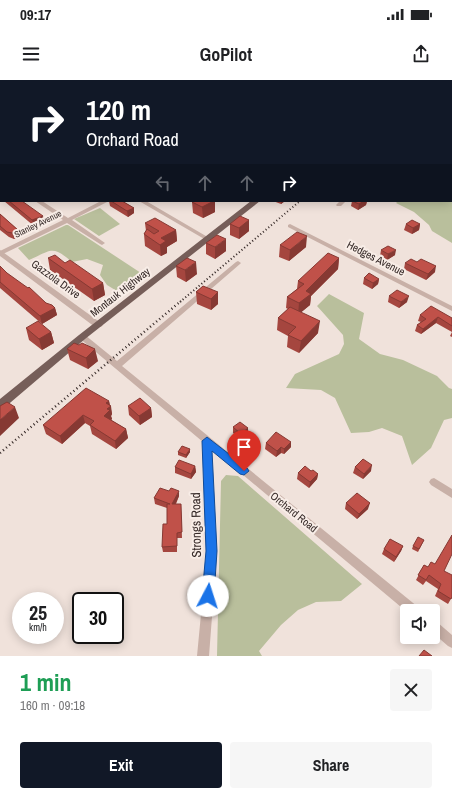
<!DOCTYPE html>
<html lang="en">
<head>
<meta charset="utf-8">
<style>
  body { margin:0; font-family:"Archivo Narrow",sans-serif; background:#f6f6f6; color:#202124; height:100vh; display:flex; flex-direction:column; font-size:15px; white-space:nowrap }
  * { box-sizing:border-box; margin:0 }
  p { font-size:13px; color:#757577 }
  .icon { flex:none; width:22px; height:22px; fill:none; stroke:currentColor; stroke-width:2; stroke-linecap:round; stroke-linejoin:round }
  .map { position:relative; height:576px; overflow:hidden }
  .side { display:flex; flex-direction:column; background:#fff; flex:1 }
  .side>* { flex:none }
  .top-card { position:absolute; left:0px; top:0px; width:452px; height:122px; box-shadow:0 2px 10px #0003; background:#111827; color:#fff; overflow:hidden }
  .fabs { position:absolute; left:400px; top:524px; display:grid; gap:8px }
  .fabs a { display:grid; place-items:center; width:40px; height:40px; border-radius:4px; background:#fff; box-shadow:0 2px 10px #0003; font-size:20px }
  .speed { position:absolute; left:12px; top:512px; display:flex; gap:8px; font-size:20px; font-weight:700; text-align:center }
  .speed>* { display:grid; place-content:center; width:52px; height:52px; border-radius:50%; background:#fff; box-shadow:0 2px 10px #0003; line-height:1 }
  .speed small { font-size:10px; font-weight:400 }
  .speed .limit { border:2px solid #111; border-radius:6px; background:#fff; color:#111 }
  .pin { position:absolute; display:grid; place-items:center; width:34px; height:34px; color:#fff; margin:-41px -17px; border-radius:50% 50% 50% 0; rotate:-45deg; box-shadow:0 0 4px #0007 }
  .pin .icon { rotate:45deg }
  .me { position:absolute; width:44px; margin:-22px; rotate:5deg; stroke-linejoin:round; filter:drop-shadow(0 0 3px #0008) }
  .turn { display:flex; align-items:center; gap:14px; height:84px; padding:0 20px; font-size:18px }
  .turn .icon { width:52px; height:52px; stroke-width:2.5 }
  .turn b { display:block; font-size:28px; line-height:34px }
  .lanes { display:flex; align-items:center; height:38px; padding:0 20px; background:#0003; justify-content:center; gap:20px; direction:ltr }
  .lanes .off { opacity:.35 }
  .round { display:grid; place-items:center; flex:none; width:42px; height:42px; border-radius:4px; background:#f6f6f6 }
  .overview { display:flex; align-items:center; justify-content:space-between; height:68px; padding:0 20px }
  h1 { font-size:24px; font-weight:800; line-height:30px; color:#1e9e55 }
  .action { display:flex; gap:8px; margin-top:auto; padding:8px 20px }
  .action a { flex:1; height:46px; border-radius:4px; background:#111827; color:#fff; font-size:16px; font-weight:800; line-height:46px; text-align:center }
  .action a+a { background:#f6f6f6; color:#202124 }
  .status { display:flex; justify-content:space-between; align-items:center; height:28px; padding:0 20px; background:#fff; direction:ltr }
  .status svg { height:11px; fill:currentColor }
  header { display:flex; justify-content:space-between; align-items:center; height:52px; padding:0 20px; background:#fff; font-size:18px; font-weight:800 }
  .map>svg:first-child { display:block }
  .green { fill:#b9bf9c }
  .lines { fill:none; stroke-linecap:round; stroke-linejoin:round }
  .minor { fill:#c8b0a7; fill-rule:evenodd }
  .tertiary { fill:#c8b0a7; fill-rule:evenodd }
  .primary { fill:#765e59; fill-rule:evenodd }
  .rail-far2 { stroke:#352927; stroke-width:1.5; stroke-dasharray:0.5 2; stroke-linecap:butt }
  .rail-far1 { stroke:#352927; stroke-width:2; stroke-dasharray:1 2.5; stroke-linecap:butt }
  .rail { stroke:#352927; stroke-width:2.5; stroke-dasharray:1 3; stroke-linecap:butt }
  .wall { fill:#a5463f }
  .shaded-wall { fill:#863933 }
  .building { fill:#c05149; stroke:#863933 }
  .route { fill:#1a73e8; stroke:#114b97 }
  .labels { text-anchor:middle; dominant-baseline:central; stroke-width:4; stroke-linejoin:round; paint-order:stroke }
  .far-street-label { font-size:9px; fill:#352927; stroke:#f8ede7 }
  .street-label { font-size:11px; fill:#352927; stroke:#f8ede7 }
  .near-street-label { font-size:13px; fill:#352927; stroke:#f8ede7 }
</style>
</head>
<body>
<div class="status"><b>09:17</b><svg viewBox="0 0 49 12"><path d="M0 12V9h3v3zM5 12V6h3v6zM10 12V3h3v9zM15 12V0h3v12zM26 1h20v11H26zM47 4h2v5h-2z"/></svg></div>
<header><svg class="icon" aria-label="menu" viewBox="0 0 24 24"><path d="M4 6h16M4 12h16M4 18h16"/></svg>GoPilot<svg class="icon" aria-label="share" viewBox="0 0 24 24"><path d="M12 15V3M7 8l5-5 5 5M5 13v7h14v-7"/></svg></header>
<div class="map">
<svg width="452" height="576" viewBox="0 0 452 576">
  <rect width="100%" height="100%" fill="#f0e2db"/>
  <!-- green -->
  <path class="green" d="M398,121L452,122V163L432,151L429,145L414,132L396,123Z
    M100,128L120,144L99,156L74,139Z
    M66,145H68L144,195L131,208L120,213L107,205L100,195L103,185L87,179L72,182C52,165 52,170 29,180L18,168Z
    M329,214L364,233L359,259L380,274L403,280L437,296L449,308L452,309V338L444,340L431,368L412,385L402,356L382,348L369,352L351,353L335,318L321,310L286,308L295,294L339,274L344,264L343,255L317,226Z
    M226,395L238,396L362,504L341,521L316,522L298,530L281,545L259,571L262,576H217L221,401Z"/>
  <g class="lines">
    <!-- minor -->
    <path class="minor" d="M10,0H16V1H11Z
      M87,0H93L94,1H88Z
      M106,0H112L106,1Z
      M261,0H267L268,1H262Z
      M0,39H1V41H0Z
      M0,95H1V99H0Z
      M451,115H452V119H451Z
      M35,121H42L68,138L101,121H109L72,140L105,163L102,165L100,164L67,143L3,174L0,175V171L63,140Z
      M139,121H146L211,159L210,160H206Z
      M340,121H346L341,126H337L336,125Z
      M290,144L452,226V231L288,147V145Z
      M238,181L241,183L240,184L122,286L418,527L419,531H407V532L212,369L217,471L209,576H197L207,471L203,362L78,257L82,254L85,255L117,281L236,182Z
      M434,398L452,409V418L431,405L429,402L431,399Z
      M433,540L437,542L452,555V568L448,566L433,553Z"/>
    <!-- tertiary -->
    <path class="tertiary" d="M348,0H355L356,1H349Z
      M451,33H452V37H451Z
      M0,170L101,243L103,245L101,247H95L0,176Z"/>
    <!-- primary -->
    <path class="primary" d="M408,0H414L407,1Z
      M251,121H260L85,259L4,328L0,329V319L79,255Z"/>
    <!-- rail-far2 -->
    <path class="rail-far2" d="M443,1L445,0"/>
    <!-- rail-far1 -->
    <path class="rail-far1" d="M180,222L300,121"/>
    <!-- rail -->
    <path class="rail" d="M0,373L181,221"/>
  </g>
  <!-- wall -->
  <path class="wall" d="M4,121H22L44,141L34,146Z
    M109,121H122L134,128V133L128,137L110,126Z
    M194,121H215V132L203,138L193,133L192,122Z
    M273,121H285L281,124Z
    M352,121H367L366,125L358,130L351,126Z
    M0,134L18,150L20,156L14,159L9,157L0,150Z
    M249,140V151L239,159L230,155V144Z
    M145,143L176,150L177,161L167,167V173L161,176L145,166L144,154L146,151Z
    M406,144H420L419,150L412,154L404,150Z
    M206,163L226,171L215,179L206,174Z
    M280,165L306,167L289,181L279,177Z
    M381,170L395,175L387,180L380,176Z
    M48,178L103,203L105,215L94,221L50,190Z
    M339,178L338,189L311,216L310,225L301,232L318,253L299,273L287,267L288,256L277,250L278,238L288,229L286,228L287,217L297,209L298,201Z
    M405,183L435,192L426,200L404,189Z
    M0,186L7,193L46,223L55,228L57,235L42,244L0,208Z
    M176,186L197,194L186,202L177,197Z
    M364,198L379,199L378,204L372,209L363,204Z
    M203,206L218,224L211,230L197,224L196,212Z
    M389,216L407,222L399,228L388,222Z
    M420,235L452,238V257L450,256L452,252L436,243L421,254L415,251L417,245L421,242L418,241Z
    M26,248L51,252L54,263L42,270L29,260Z
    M67,269L98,281L88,289L70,280Z
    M109,321L112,334L111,336L112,339L111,340L126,349L128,358L116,369L92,354L90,346L85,343L62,364L46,354L43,345Z
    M128,326L151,328L152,337L140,345L129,335Z
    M233,347L248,354L241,359L233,353Z
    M291,362V367L284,374L281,373L276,377L265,369L266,363Z
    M178,372H190L186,378L178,375Z
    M195,386L196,392L191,399L175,393V387Z
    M355,387L371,391L363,399L353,393Z
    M311,391L318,394L317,399L309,408L297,399L298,393Z
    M179,416L176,424L181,429L182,458H177V472H163L162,467L167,444V428L155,424L154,418Z
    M346,423L368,429L357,439L345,429Z
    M424,460L418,472L412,469L413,466Z
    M403,466L401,471L394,482L382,474L384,469Z
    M424,485L428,487L444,491L452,517L448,524L435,516L438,509L426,501L423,505L416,500Z"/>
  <!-- shaded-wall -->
  <path class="shaded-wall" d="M0,70H1V76H0Z
    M0,108H1V114H0Z
    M214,121H215V132L203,138L202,127Z
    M281,121H285L281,124Z
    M364,121H367L366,125L358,130L359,124Z
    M134,128V133L128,137L127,131Z
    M43,136L44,141L34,146L32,140Z
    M249,140V151L239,159V148Z
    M420,144L419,150L412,154L413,148Z
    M18,150L20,156L14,159L12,153Z
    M176,150L177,161L167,167V173L161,176L160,165L161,158Z
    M307,156L306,167L289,181L290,170Z
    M226,159V171L215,179V167Z
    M396,170L395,175L387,180L388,174Z
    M339,178L338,189L311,216L310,225L298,235L299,223L306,211Z
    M196,182L197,194L186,202L185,190Z
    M436,186L435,192L426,200L428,194Z
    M379,199L378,204L372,209L373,203Z
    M103,203L105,215L94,221L92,209Z
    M218,212V224L211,230V219Z
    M409,216L407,222L399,228L401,222Z
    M55,228L57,235L42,244L40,236Z
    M438,237L436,243L421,254L423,249Z
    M320,241L318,253L299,273L301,261Z
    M51,252L54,263L42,270L39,259Z
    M95,269L98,281L88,289L86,278Z
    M109,321L110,326H111L112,334L111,336L112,339L106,345L104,336L106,323Z
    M15,327L19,338L0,356V340Z
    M151,328L152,337L140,345L139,336Z
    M83,335L85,343L62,364L60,356Z
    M248,348V354L241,359V354Z
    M126,349L128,358L116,369L115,361Z
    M291,362V367L284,374V369Z
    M281,367V373L276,377L277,371Z
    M190,369V372L186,378V375Z
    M372,385L371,391L363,399L364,394Z
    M195,386L196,392L191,399V394Z
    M318,394L317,399L309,408L310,402Z
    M179,411V416L173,429L172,424Z
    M370,423L368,429L357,439L359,434Z
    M403,466L401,471L394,482L396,477Z"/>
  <!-- building -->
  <path class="building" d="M39,0H79L76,1H41Z
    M0,47H1V54L0,53Z
    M9,121H22L43,136L32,140Z
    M111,121H122L134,128L127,131Z
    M194,121H214L202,127L192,122Z
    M352,121H364L359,124Z
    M0,134L18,150L12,153L7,152L0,146Z
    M240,136L249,140L239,148L230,144Z
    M155,138L176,150L161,158L166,161L160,165L144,154L147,149L154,154L159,151L145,143Z
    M412,140L420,144L413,148L406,144Z
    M297,152L307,156L290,170L280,165Z
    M217,155L226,159L215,167L206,163Z
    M388,166L396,170L388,174L381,170Z
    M328,173L339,178L306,211L311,214L299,223L287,217L304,204L298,201Z
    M55,175L65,183L70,180L103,203L92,209L48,178Z
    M187,178L196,182L185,190L176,186Z
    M411,179L417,182L421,179L436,186L428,194L405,183Z
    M0,186L7,193L28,208L29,207L46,223L52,225L55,228L40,236L0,202Z
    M369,193L379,199L373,203L364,198Z
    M203,206L218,212L211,219L196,212Z
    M397,210L409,216L401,222L389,216Z
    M431,226L452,238V246L438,237L423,249L417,245L426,239L420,235Z
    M290,227L320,241L301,261L288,255L296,247L278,238Z
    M38,241L51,252L39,259L26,248Z
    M74,263L79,265L82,263L95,269L86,278L67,269Z
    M86,308L109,321L106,323L111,326L107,329L110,330L104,336L126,349L115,361L90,345L94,341L83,335L60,356L43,345Z
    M140,318L151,328L139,336L128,326Z
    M7,322L15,327L0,340V326Z
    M240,342L248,348L241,354L233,347Z
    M276,352L291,362L284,369L281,367L277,371L266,363Z
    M182,366L190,369L186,375L178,372Z
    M363,379L372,385L364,394L355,387Z
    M179,380L195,386L191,394L175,387Z
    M305,386L311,391L313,390L318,394L310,402L298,393Z
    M160,408L169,411L171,408L179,411L172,424H181L182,452L177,453V466L162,467L163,444H167V424H170L154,418Z
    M357,413L370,423L359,434L346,423Z
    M452,455V474L444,491L452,495V517L451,519L438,511L441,504L429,495L426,500L418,495L424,485L428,487L431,482L435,484Z
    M418,457L424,460L419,469L413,466Z
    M390,459L403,466L396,477L384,469Z
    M424,570L432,576H419Z"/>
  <!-- route -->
  <path class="route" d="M207,357L247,388L249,391L244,395L240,394L212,371L217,471L214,516L212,520L208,522L204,520L202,516L206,471L202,361Z"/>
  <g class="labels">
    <!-- far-street labels -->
    <g class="far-street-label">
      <text transform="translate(38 144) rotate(-26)">Stanley Avenue</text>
    </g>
    <!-- street labels -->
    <g class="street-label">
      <text transform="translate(376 178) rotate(27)">Hedges Avenue</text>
      <text transform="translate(56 199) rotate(36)">Gazzola Drive</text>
      <text transform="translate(120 212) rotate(-38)">Montauk Highway</text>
      <text transform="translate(294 432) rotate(39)">Orchard Road</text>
    </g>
    <!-- near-street labels -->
    <g class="near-street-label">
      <text transform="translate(196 445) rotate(-91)">Strongs Road</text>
    </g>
  </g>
</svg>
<div class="fabs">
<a><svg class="icon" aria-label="sound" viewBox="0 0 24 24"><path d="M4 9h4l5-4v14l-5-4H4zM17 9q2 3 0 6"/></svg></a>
</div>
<div class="speed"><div>25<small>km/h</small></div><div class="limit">30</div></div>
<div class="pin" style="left:244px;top:391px;background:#d93025"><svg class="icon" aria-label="arrive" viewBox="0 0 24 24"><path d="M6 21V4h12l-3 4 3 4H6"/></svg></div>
<svg class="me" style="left:208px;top:516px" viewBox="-20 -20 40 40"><circle r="19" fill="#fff"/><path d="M0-13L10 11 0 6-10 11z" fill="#1a73e8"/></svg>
<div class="top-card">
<div class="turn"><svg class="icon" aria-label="right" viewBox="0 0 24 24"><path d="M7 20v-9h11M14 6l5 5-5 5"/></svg><div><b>120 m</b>Orchard Road</div></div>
<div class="lanes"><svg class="icon off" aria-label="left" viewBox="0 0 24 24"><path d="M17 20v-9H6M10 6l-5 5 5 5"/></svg><svg class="icon off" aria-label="ahead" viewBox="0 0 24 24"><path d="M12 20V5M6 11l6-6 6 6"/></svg><svg class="icon off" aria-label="ahead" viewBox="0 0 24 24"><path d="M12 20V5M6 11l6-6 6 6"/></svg><svg class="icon" aria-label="right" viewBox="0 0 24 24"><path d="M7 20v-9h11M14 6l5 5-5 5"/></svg></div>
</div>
</div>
<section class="side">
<div class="overview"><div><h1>1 min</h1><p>160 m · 09:18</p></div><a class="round"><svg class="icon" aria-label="close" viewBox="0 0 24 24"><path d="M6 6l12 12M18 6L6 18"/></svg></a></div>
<div class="action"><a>Exit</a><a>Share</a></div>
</section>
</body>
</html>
